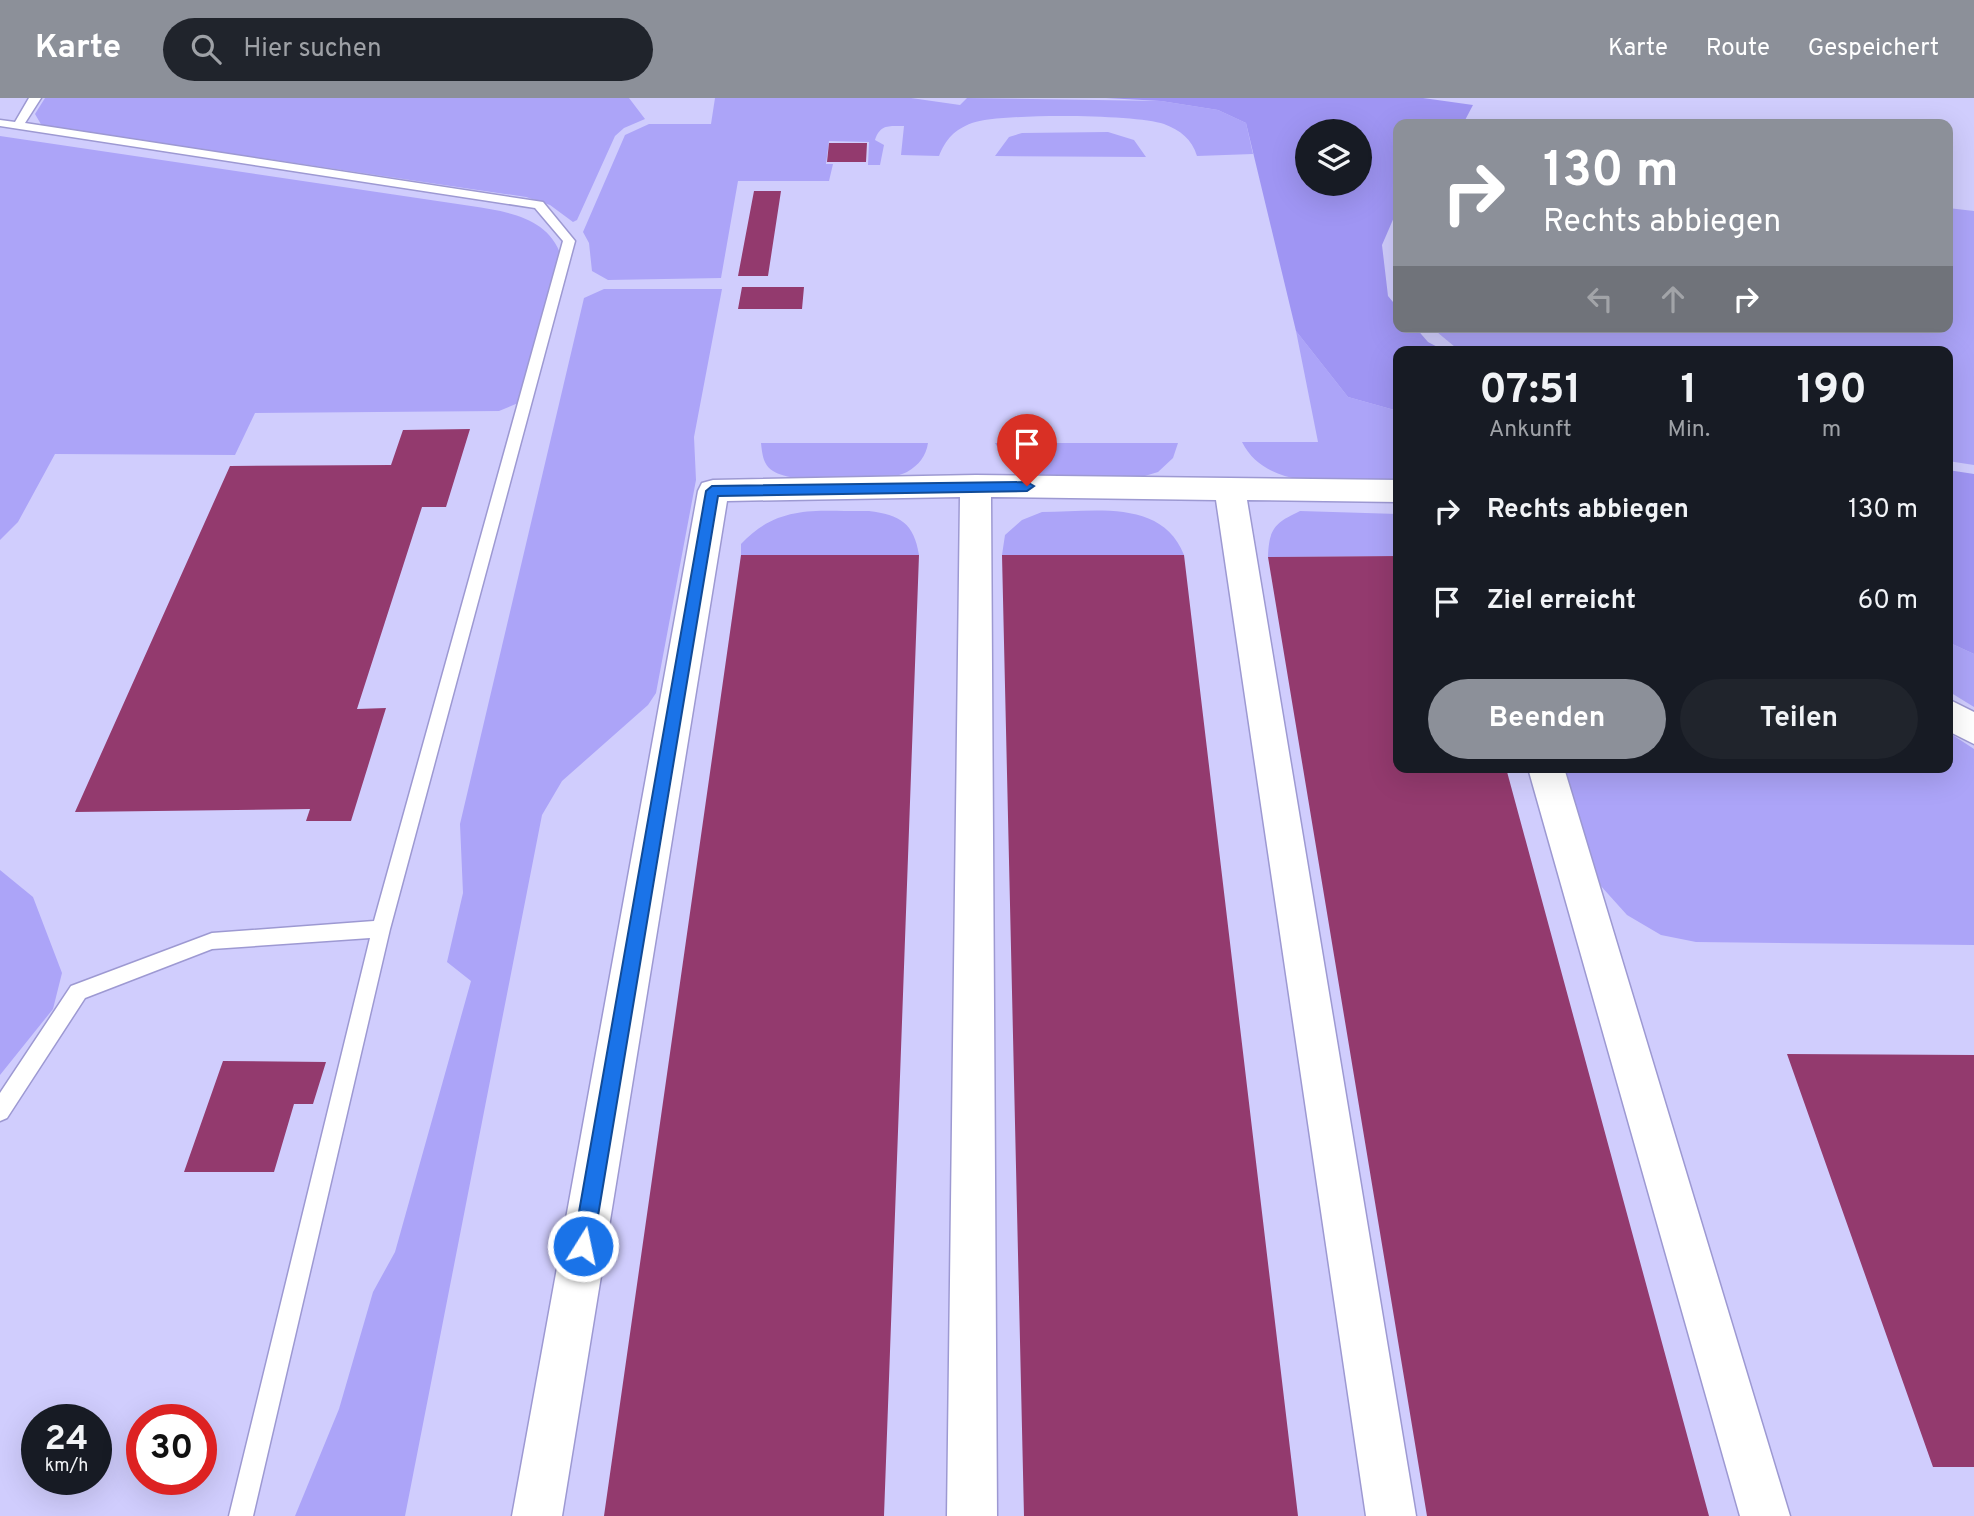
<!DOCTYPE html>
<html lang="de">
<head>
<meta charset="utf-8">
<style>
  body { margin:0; font-family:Overpass,sans-serif; background:#20242c; color:#f1f3f6; height:100vh; display:flex; flex-direction:column; font-size:26px; white-space:nowrap }
  * { box-sizing:border-box; margin:0 }
  p { font-size:23px; color:#9ea1a6 }
  .icon { flex:none; width:38px; height:38px; fill:none; stroke:currentColor; stroke-width:2; stroke-linecap:round; stroke-linejoin:round }
  .map { position:relative; flex:1; overflow:hidden }
  .panel { position:absolute; left:1393px; top:248px; width:560px; height:427px; display:flex; flex-direction:column; background:#171b24; border-radius:14px; box-shadow:0 7px 28px #0002 }
  .panel>* { flex:none }
  .hud { position:absolute; left:1393px; top:21px; width:560px; height:214px; border-radius:14px; box-shadow:0 7px 28px #0002; background:#8c9099; color:#fff; overflow:hidden }
  .tools { position:absolute; left:1295px; top:21px; display:grid; gap:14px }
  .tools a { display:grid; place-items:center; width:77px; height:77px; border-radius:50%; background:#171b24; box-shadow:0 7px 28px #0002; font-size:35px }
  .speed { position:absolute; left:21px; top:1306px; display:flex; gap:14px; font-size:35px; font-weight:700; text-align:center }
  .speed>* { display:grid; place-content:center; width:91px; height:91px; border-radius:50%; background:#171b24; box-shadow:0 7px 28px #0002; line-height:1 }
  .speed small { font-size:18px; font-weight:400 }
  .speed .limit { border:10px solid #d22; background:#fff; color:#111 }
  .pin { position:absolute; display:grid; place-items:center; width:60px; height:60px; color:#fff; margin:-72px -30px; border-radius:50% 50% 50% 0; rotate:-45deg; box-shadow:0 0 7px #0007 }
  .pin .icon { rotate:45deg }
  .me { position:absolute; width:77px; margin:-38px; rotate:10deg; stroke-linejoin:round; filter:drop-shadow(0 0 5px #0008) }
  .turn { display:flex; align-items:center; gap:24px; height:147px; padding:0 35px; font-size:32px }
  .turn .icon { width:91px; height:91px; stroke-width:2.5 }
  .turn b { display:block; font-size:49px; line-height:60px }
  .lanes { display:flex; align-items:center; height:66px; padding:0 35px; background:#0003; justify-content:center; gap:35px; direction:ltr }
  .lanes .off { opacity:.35 }
  .eta { display:flex; justify-content:space-evenly; align-items:center; height:119px; text-align:center }
  .eta b { font-size:42px; font-weight:700; line-height:49px }
  .cta { display:flex; gap:14px; margin-top:auto; padding:14px 35px }
  .cta a { flex:1; height:80px; border-radius:42px; background:#8c9099; color:#fff; font-size:28px; font-weight:700; line-height:80px; text-align:center }
  .cta a+a { background:#20242c; color:#f1f3f6 }
  ul { padding:0; list-style:none }
  li { display:flex; align-items:center; gap:21px; height:91px; padding:0 35px }
  li div { flex:1 }
  li b { display:block; font-size:26px }
  li em { font-style:normal }
  header { display:flex; align-items:center; gap:42px; box-sizing:border-box; height:98px; padding:0 35px; background:#8c9099; color:#fff }
  header strong { font-size:33px }
  nav { display:flex; gap:38px; margin-inline-start:auto; font-size:24px }
  .search { width:490px; height:63px; background:#20242c; display:flex; align-items:center; gap:18px; box-sizing:border-box; padding:0 24px; border-radius:38px; color:#9ea1a6; font-size:26px }
  .map>svg:first-child { display:block }
  .green { fill:#aca4f8 }
  .forest { fill:#9f95f3; fill-rule:evenodd }
  .building { fill:#933a6e }
  .lines { fill:none; stroke-linecap:round; stroke-linejoin:round }
  .lane-casing { stroke:#9d99d2; stroke-width:3 }
  .street-casing { stroke:#9d99d2; stroke-width:3 }
  .lane { fill:#fff; fill-rule:evenodd }
  .street { fill:#fff; fill-rule:evenodd }
  .route { fill:#1a73e8; stroke:#114b97; stroke-width:2 }
</style>
</head>
<body>
<header>
<strong>Karte</strong>
<div class="search"><svg class="icon" aria-label="search" viewBox="0 0 24 24"><circle cx="10" cy="10" r="6"/><path d="M15 15l6 6"/></svg>Hier suchen</div>
<nav><a>Karte</a><a>Route</a><a>Gespeichert</a></nav>
</header>
<div class="map">
<svg width="1974" height="1418" viewBox="0 0 1974 1418">
  <rect width="100%" height="100%" fill="#d0cdfd"/>
  <!-- green -->
  <path class="green" d="M45,0H629L645,21L624,30L615,38L577,122L573,124L550,107L526,99L42,28L35,16Z
    M715,0H911L960,7L967,0L1161,3L1218,12L1246,25L1253,56L1197,58C1192,41 1180,32 1164,26C1135,16 1000,15 972,25C954,32 946,41 939,58L901,57L904,28C889,28 880,26 875,42L884,47L880,67H868L869,44L829,43L826,66H833L829,83H738L721,180L608,182L592,173L589,145L583,134L625,37L649,26H711Z
    M1108,34L1134,42L1146,59L995,58L1009,39L1022,35Z
    M0,38L471,108C509,114 549,119 562,160L523,303L499,313L255,315L235,357L55,356L18,424L0,442Z
    M1948,110L1974,113V367L1948,363V254H1461L1431,229H1948Z
    M604,191H722L694,339L696,382L656,595L648,607L562,683L542,717L405,1418H295L339,1311L373,1194L395,1154L471,883L447,864L463,795L460,726L584,200Z
    M1296,233L1348,299L1398,313V382C1347,382 1269,397 1242,344H1318Z
    M761,345H928C926,358 919,367 907,374C885,386 794,387 773,373C763,367 762,355 761,345Z
    M995,345H1178L1173,360L1158,374L1135,381L1036,380L1009,368Z
    M869,413C900,417 914,425 919,457H741V446C780,405 817,414 869,413Z
    M1300,413L1398,416V458L1268,459C1269,430 1275,425 1300,413Z
    M1042,414C1093,414 1162,400 1184,457H1002L1005,437L1022,422Z
    M1948,544L1974,556V609L1948,593Z
    M1948,634L1974,651V847L1696,844L1661,837L1627,817L1600,787L1565,670H1948Z
    M0,772L33,799L62,875L53,911L0,977Z"/>
  <!-- forest -->
  <path class="forest" d="M1106,0H1423L1473,7L1463,26H1398V110L1382,147L1388,198L1398,210V229H1415L1428,244L1447,254H1398V313L1348,299L1296,233L1246,25L1218,12L1161,3ZM1307,33H1360V86H1307Z
    M1948,372L1974,376V556L1948,544Z"/>
  <!-- building -->
  <path class="building" d="M829,45H867L866,64H827Z
    M754,93H781L768,178H738Z
    M742,189H804L802,211H738Z
    M470,331L446,409H422L357,611L386,610L351,723H306L310,711L75,714L230,368L391,367L403,332Z
    M741,457H919L884,1418H604Z
    M1002,457H1184L1298,1418H1024Z
    M1398,458V670H1506L1709,1418H1427L1268,459Z
    M1787,956L1974,957V1369H1933Z
    M223,963L326,964L313,1006H294L274,1074H184Z"/>
  <g class="lines">
    <defs>
      <path id="lane" d="M29,0H41L25,25L543,104L575,143L390,831L253,1418H229L370,840L212,851L85,900L7,1020L0,1023V995L71,888L212,835L374,823L563,143L535,110L0,28V22L15,24Z"/>
      <path id="street" d="M976,377L1398,382V404L1247,402L1416,1418H1366L1216,402L991,399L997,1418H947L960,399L727,403L562,1418H512L698,393L702,385L713,382Z
        M1948,601L1974,614V646L1948,633Z
        M1528,670H1564L1790,1418H1740Z"/>
    </defs>
    <!-- lane casing -->
    <use href="#lane" class="lane-casing"/>
    <!-- street casing -->
    <use href="#street" class="street-casing"/>
    <!-- lane -->
    <use href="#lane" class="lane"/>
    <!-- street -->
    <use href="#street" class="street"/>
  </g>
  <!-- route -->
  <path class="route" d="M1027,384L1034,388L1027,393L718,398L593,1148L590,1155L583,1158L576,1155L573,1148L706,393L712,388Z"/>
</svg>
<div class="tools">
<a><svg class="icon" aria-label="layers" viewBox="0 0 24 24"><path d="M12 4l9 5-9 5-9-5zM3 14l9 5 9-5"/></svg></a>
</div>
<div class="speed"><div>24<small>km/h</small></div><div class="limit">30</div></div>
<div class="pin" style="left:1027px;top:388px;background:#d93025"><svg class="icon" aria-label="arrive" viewBox="0 0 24 24"><path d="M6 21V4h12l-3 4 3 4H6"/></svg></div>
<svg class="me" style="left:583px;top:1148px" viewBox="-20 -20 40 40"><circle r="17" fill="#1a73e8" stroke="#fff" stroke-width="3"/><path d="M0-11L8 9 0 5-8 9z" fill="#fff"/></svg>
<div class="hud">
<div class="turn"><svg class="icon" aria-label="right" viewBox="0 0 24 24"><path d="M7 20v-9h11M14 6l5 5-5 5"/></svg><div><b>130 m</b>Rechts abbiegen</div></div>
<div class="lanes"><svg class="icon off" aria-label="left" viewBox="0 0 24 24"><path d="M17 20v-9H6M10 6l-5 5 5 5"/></svg><svg class="icon off" aria-label="ahead" viewBox="0 0 24 24"><path d="M12 20V5M6 11l6-6 6 6"/></svg><svg class="icon" aria-label="right" viewBox="0 0 24 24"><path d="M7 20v-9h11M14 6l5 5-5 5"/></svg></div>
</div>
<section class="panel">
<div class="eta">
<div><b>07:51</b><p>Ankunft</p></div>
<div><b>1</b><p>Min.</p></div>
<div><b>190</b><p>m</p></div>
</div>
<ul>
<li><svg class="icon" aria-label="right" viewBox="0 0 24 24"><path d="M7 20v-9h11M14 6l5 5-5 5"/></svg><div><b>Rechts abbiegen</b></div><em>130 m</em></li>
<li><svg class="icon" aria-label="arrive" viewBox="0 0 24 24"><path d="M6 21V4h12l-3 4 3 4H6"/></svg><div><b>Ziel erreicht</b></div><em>60 m</em></li>
</ul>
<div class="cta"><a>Beenden</a><a>Teilen</a></div>
</section>
</div>
</body>
</html>
